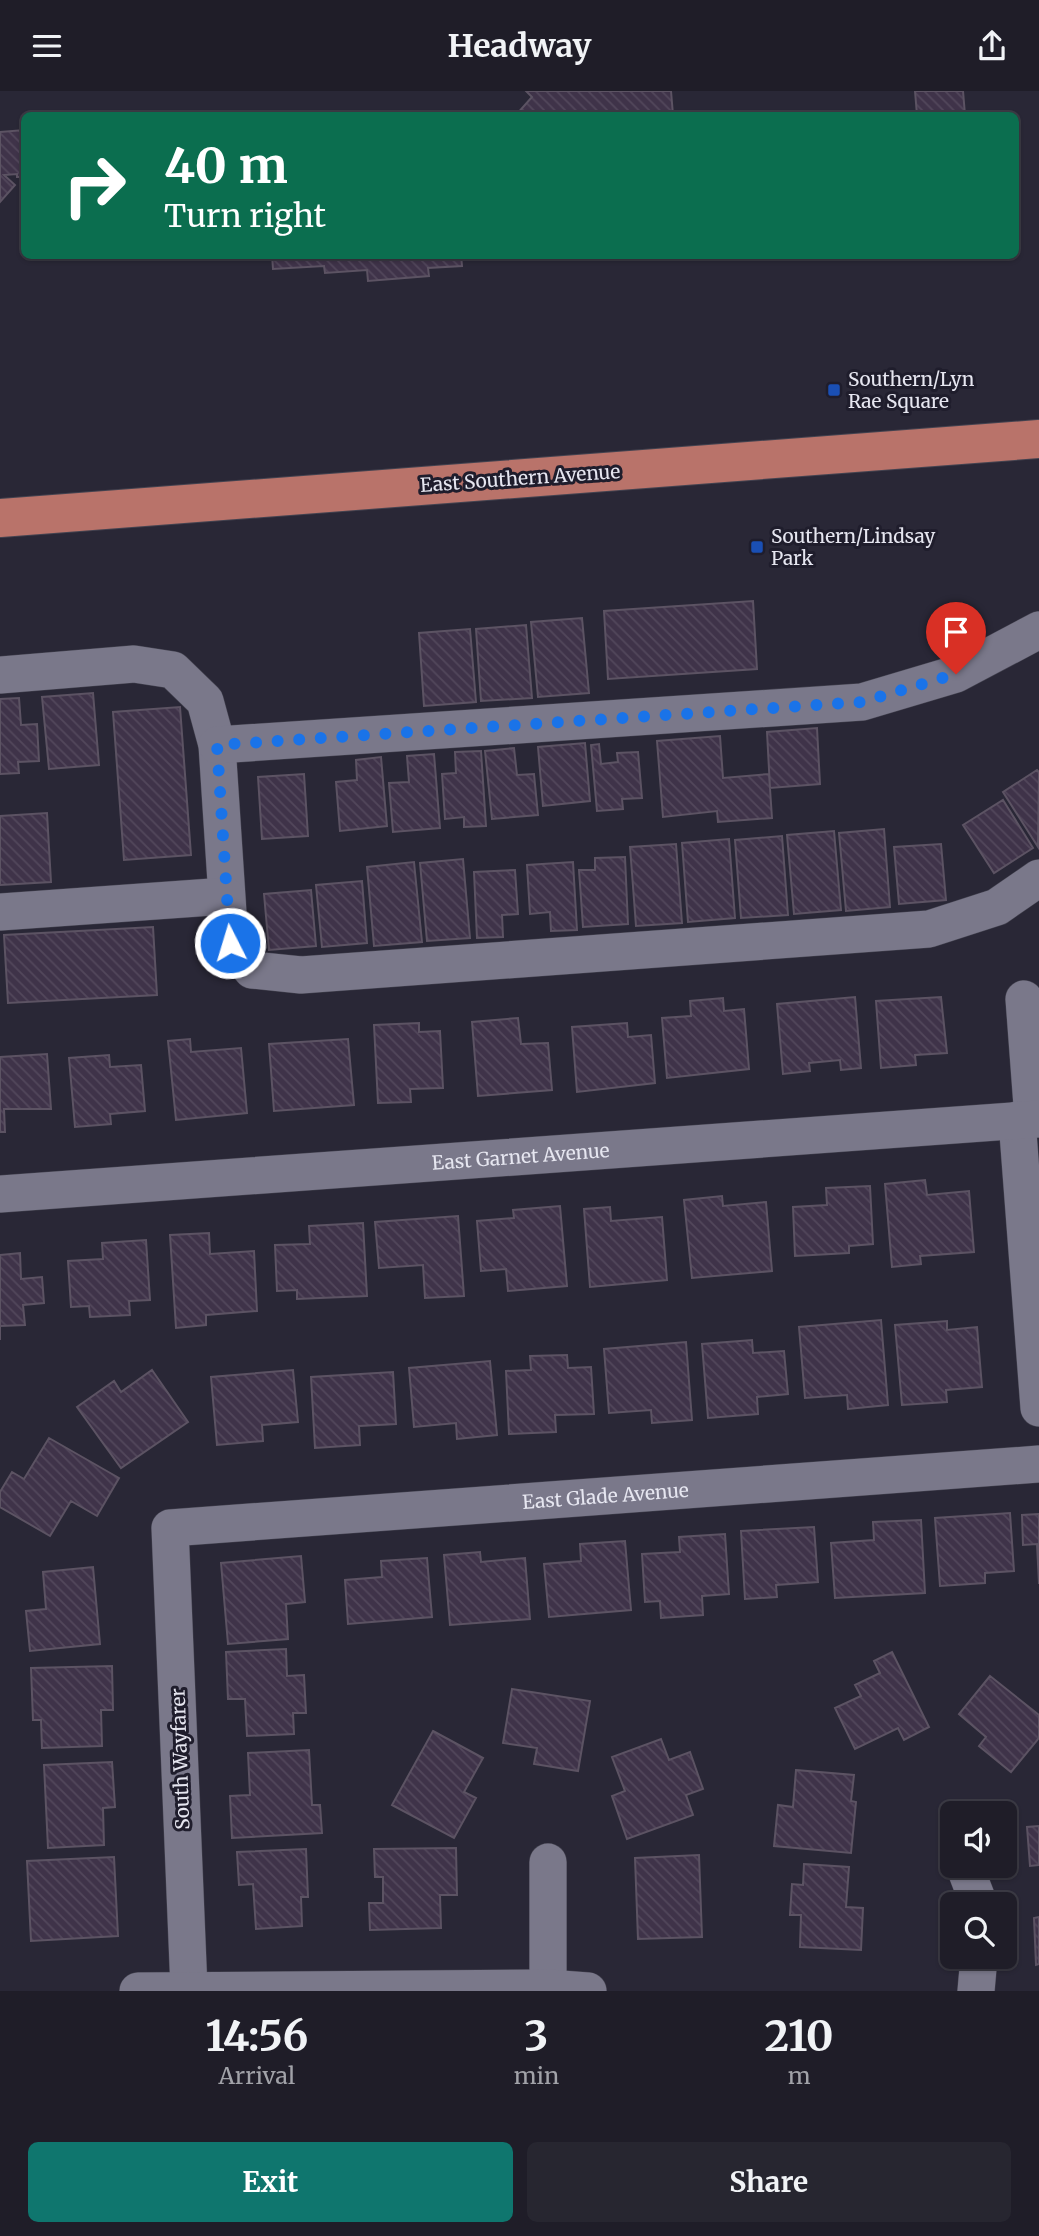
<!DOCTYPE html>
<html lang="en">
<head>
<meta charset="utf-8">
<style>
  body { margin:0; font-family:Merriweather,serif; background:#272630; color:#f1f3f6; height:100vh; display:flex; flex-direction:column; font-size:26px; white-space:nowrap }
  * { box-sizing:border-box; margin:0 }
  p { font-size:23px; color:#a1a2a8 }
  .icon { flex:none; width:38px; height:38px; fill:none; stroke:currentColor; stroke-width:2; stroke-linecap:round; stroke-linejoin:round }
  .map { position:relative; height:1900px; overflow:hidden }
  .details { display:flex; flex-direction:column; background:#1f1d28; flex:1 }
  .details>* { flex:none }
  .banner { position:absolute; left:21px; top:21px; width:998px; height:147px; border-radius:10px; box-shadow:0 2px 5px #0004,0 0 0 2px #3c3b45; background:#0b6e4f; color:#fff; overflow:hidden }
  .controls { position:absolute; left:940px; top:1710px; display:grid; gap:14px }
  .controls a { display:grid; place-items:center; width:77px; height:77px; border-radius:10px; background:#1f1d28; box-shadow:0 2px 5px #0004,0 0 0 2px #3c3b45; font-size:35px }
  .pin { position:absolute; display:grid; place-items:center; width:60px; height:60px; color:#fff; margin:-72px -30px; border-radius:50% 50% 50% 0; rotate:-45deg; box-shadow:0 0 7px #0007 }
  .pin .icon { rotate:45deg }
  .me { position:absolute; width:77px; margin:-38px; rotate:355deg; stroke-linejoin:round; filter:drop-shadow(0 0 5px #0008) }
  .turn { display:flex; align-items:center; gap:24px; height:147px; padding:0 28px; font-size:32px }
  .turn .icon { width:91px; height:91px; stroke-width:2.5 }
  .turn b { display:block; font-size:49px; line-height:60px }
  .eta { display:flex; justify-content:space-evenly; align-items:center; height:119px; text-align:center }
  .eta b { font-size:42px; font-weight:700; line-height:49px }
  .action { display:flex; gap:14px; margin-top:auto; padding:14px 28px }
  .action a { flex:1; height:80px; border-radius:10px; background:#0f766e; color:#fff; font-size:28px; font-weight:700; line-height:80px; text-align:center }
  .action a+a { background:#272630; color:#f1f3f6 }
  header { display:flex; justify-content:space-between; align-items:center; height:91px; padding:0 28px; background:#1f1d28; font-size:32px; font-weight:700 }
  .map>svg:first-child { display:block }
  .building { fill:url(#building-back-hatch); stroke:#5c5363; stroke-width:2 }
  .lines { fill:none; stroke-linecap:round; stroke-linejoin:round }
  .minor-casing { stroke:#444350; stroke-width:38 }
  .major-casing { stroke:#444350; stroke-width:40 }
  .minor { stroke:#7a788a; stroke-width:37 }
  .major { stroke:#b9736a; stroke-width:38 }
  .route { stroke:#1a73e8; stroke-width:12; stroke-dasharray:0 21.6 }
  .transit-dot { fill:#1a4fb4; stroke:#1f1d2c; stroke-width:2.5 }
  .labels { text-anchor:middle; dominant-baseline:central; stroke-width:6; stroke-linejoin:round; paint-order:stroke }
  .poi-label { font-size:19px; fill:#e6e6f0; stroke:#1f1d2c; text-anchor:start }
  .street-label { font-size:19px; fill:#e6e6f0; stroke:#1f1d2c }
</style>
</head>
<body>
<header><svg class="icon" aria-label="menu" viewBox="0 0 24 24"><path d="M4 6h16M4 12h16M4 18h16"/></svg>Headway<svg class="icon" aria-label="share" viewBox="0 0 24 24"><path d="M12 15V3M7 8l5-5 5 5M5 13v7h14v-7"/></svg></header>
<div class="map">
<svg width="1039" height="1900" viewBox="0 0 1039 1900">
  <defs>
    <pattern id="building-back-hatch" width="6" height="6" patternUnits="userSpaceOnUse" patternTransform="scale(1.75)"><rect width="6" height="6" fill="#3f3349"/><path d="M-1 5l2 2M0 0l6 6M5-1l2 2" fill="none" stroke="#52475b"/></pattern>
  </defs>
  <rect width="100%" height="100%" fill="#292736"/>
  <!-- building -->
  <path class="building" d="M526,0H671L673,24H516L532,6Z
    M915,0H963L965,24H917Z
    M24,39V86H17V83L4,84L15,94L0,111V41Z
    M272,164H461L462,175L428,177L429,185L368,190L367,179L325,182L324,175L273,178Z
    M753,510L757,578L608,588L604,520Z
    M582,527L589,602L538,606L531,531Z
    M526,534L532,607L481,610L476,538Z
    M470,538L476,611L424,615L419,542Z
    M93,602L99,674L49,678L42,606Z
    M19,607L21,634L37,633L39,670L18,671L19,682L0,683V608Z
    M180,616L191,764L124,769L113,621Z
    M817,637L820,693L770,697L767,641Z
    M720,645L723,687L769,683L772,727L718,731L717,720L663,726L657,650Z
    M585,652L590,710L543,715L538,656Z
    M599,653L601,673L618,671L617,662L638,661L642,707L622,708L623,718L597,720L591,654Z
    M514,657L517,684L534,683L538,724L492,728L485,660Z
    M481,660L486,735L464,736V726L445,728L442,683L456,682L455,661Z
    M434,663L440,737L393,741L389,692L409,691L407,665Z
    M381,666L387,735L340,740L336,691L357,689L356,669Z
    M1037,679L1039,681L1038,756L1003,701Z
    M304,683L308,745L262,748L258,686Z
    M1003,709L1033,757L994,782L963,734Z
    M47,722L51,791L0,794V725Z
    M884,738L890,816L846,820L839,742Z
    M834,740L841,819L794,823L787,744Z
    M782,745L788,824L741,827L735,749Z
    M729,748L735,827L688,831L682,752Z
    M676,753L682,832L636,835L630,756Z
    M941,753L946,809L899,813L894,756Z
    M625,766L628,833L583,836L579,779H595V767Z
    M463,768L470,847L427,850L420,772Z
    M414,771L422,851L374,855L367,776Z
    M573,771L577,839L551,840L550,821L530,823L527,774Z
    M515,779L518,823L502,824L503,846L477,847L474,781Z
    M362,790L367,852L322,856L316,794Z
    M311,799L316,855L269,859L264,803Z
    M153,836L157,904L8,912L4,844Z
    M855,906L861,977L841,979L840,969L809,972L810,980L783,983L777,913Z
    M941,906L947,962L915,964L916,974L881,977L876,910Z
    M723,907L724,920L744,918L749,978L667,987L662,927L691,925L690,910Z
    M518,927L521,953L548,952L552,999L478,1005L472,931Z
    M419,932V941L440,940L443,997L410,998L411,1011L378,1012L374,934Z
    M627,932L628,946L651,944L655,992L577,1001L572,936Z
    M190,948L191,961L241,957L247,1022L176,1029L168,950Z
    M348,948L354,1014L274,1020L269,953Z
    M47,963L51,1018H4L5,1041H0V966Z
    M109,964L110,976L141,974L145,1020L110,1023L111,1033L75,1036L69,967Z
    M925,1089L927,1104L969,1100L974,1161L920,1165L921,1173L892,1176L885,1093Z
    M870,1095L873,1153L849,1155V1162L795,1165L793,1116L827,1114L826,1097Z
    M722,1105L723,1115L766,1111L772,1180L692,1187L684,1109Z
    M560,1115L567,1195L508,1200L506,1178L481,1180L477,1130L514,1127L513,1119Z
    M610,1116L611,1130L662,1126L667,1189L590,1196L584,1118Z
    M458,1125L464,1205L425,1207L423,1174L379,1177L375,1131Z
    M363,1132L367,1205L297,1208V1199L277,1200L275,1154L310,1153L309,1135Z
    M209,1142L210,1163L254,1160L257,1220L206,1224V1234L176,1237L170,1144Z
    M146,1149L150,1209L129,1210L130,1224L90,1226L89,1215L71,1216L68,1170L103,1168L102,1152Z
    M20,1162L21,1188L42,1186L44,1212L23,1214L25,1234L0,1235V1249V1164Z
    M881,1229L888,1314L848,1318L847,1304L805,1307L799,1236Z
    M947,1230V1239L977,1236L982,1296L946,1299L947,1311L902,1314L895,1234Z
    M752,1249L753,1262L784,1260L788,1303L757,1306L758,1323L708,1327L702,1253Z
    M686,1251L692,1329L652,1332L651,1319L609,1322L604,1258Z
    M567,1264L568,1277L591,1276L594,1323L555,1324L556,1341L509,1343L506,1280L531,1279L530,1265Z
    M490,1270L497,1344L457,1348L456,1332L414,1336L409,1277Z
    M152,1279L188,1331L121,1377L77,1316L114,1290L121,1301Z
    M293,1279L298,1331L262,1334L263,1350L217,1354L211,1286Z
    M393,1281L396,1333L359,1335L360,1354L315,1357L311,1286Z
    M49,1347L119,1387L97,1425L71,1410L50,1445L0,1416V1401L12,1381L24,1388Z
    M1010,1422L1014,1480L985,1482V1492L940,1495L935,1427Z
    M1039,1423V1493L1037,1453L1023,1454L1022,1424Z
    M921,1429L925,1502L835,1507L831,1452L874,1449L873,1431Z
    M814,1436L818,1491L776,1494L777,1506L745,1508L741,1440Z
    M725,1443L729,1503L702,1505L703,1524L661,1527L660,1510L645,1511L642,1463L680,1461L679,1446Z
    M625,1450L631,1519L549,1526L544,1473L581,1470L580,1453Z
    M480,1461L481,1471L525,1467L530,1528L450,1534L444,1464Z
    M301,1465L305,1511L286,1513L288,1548L228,1553L221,1472Z
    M427,1467L432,1526L348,1533L345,1489L382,1486L381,1470Z
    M93,1476L100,1553L30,1560L26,1520L46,1518L43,1481Z
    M286,1558L287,1585L304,1584L306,1622H293L294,1643L247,1645L245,1608H228L226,1561Z
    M892,1561L929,1636L904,1649L898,1637L855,1658L835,1617L861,1605L855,1594L880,1582L874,1570Z
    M112,1575L113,1619H101L102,1655L42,1657L41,1629H33L31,1577Z
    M990,1585L1039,1624V1647L1011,1681L979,1655L986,1646L959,1623Z
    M512,1598L590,1610L578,1680L534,1673L537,1657L503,1652Z
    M433,1640L483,1667L464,1701L476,1707L454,1747L392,1714Z
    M661,1648L669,1669L690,1661L703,1698L686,1704L693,1724L627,1748L612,1705L625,1700L612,1666Z
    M309,1659L312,1714H320L322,1742L232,1747L230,1705L250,1704L248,1662Z
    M112,1671L115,1716L103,1717L104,1754L48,1757L44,1674Z
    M796,1679L854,1684L851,1710L856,1711L851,1762L774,1755L778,1714L793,1716Z
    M1039,1735V1774L1030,1775L1027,1736Z
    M456,1757L457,1804H440L441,1837L370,1839L369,1812H383V1786H375L374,1758Z
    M306,1758L308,1806H301L302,1835L256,1838L253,1793L239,1794L237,1761Z
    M699,1764L702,1846L638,1848L635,1767Z
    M114,1766L118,1845L31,1850L27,1770Z
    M804,1773L849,1776L846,1816L863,1817L861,1859L800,1856L801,1824H790L792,1793L803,1794Z
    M1039,1826V1873L1036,1874L1034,1827Z"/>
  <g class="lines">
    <defs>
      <g id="minor">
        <path d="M0,584L134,573L173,579L205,610L217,654L230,852L252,879L301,884L929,838L997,816L1039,787"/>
        <path d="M217,654L862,611L956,583L1039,539"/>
        <path d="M0,821L226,805"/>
        <path d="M1024,908L1033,1028"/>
        <path d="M1017,1029L1039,1317"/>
        <path id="s1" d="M0,1103L1039,1028"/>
        <path d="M548,1771V1897"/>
        <path d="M964,1774L979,1813"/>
        <path id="s2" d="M189,1898L170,1437L1039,1373"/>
        <path d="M138,1900L548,1897L588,1900"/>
        <path d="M976,1900L979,1866"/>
      </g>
      <path id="major" d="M0,427L1039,348"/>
    </defs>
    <!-- minor casing -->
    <use href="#minor" class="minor-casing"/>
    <!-- major casing -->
    <use href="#major" class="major-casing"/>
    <!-- minor -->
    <use href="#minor" class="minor"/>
    <!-- major -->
    <use href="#major" class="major"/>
  </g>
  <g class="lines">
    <!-- route -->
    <path class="route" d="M230,852L217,654L862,611L956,583"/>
  </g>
  <!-- markers -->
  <g class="transit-dot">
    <rect x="827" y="292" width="14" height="14" rx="3.5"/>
    <rect x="750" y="449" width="14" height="14" rx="3.5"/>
  </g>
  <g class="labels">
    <!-- poi labels -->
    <g class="poi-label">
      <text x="848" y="288">Southern/Lyn<tspan x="848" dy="22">Rae Square</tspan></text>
      <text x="771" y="445">Southern/Lindsay<tspan x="771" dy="22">Park</tspan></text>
    </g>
    <!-- street labels -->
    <g class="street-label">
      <text transform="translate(520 387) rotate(-4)">East Southern Avenue</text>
      <text stroke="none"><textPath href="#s1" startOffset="522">East Garnet Avenue</textPath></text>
      <text stroke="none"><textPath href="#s2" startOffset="898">East Glade Avenue</textPath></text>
      <text transform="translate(180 1668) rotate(-92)">South Wayfarer</text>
    </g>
  </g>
</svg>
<div class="controls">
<a><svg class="icon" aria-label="sound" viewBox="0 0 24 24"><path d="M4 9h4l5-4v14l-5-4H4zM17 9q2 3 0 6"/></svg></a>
<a><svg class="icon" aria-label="search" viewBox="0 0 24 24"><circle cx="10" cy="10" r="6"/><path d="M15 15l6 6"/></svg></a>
</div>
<div class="pin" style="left:956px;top:583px;background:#d93025"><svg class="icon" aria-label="arrive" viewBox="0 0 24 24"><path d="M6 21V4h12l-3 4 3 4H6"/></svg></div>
<svg class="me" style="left:230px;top:852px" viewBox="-20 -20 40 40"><circle r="17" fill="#1a73e8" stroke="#fff" stroke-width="3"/><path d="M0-11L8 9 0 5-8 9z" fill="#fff"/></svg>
<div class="banner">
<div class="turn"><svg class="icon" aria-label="right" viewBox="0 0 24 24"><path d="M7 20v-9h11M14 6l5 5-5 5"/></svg><div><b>40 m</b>Turn right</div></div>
</div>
</div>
<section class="details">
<div class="eta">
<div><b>14:56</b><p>Arrival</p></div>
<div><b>3</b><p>min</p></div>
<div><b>210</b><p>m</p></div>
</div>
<div class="action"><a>Exit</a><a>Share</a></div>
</section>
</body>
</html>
